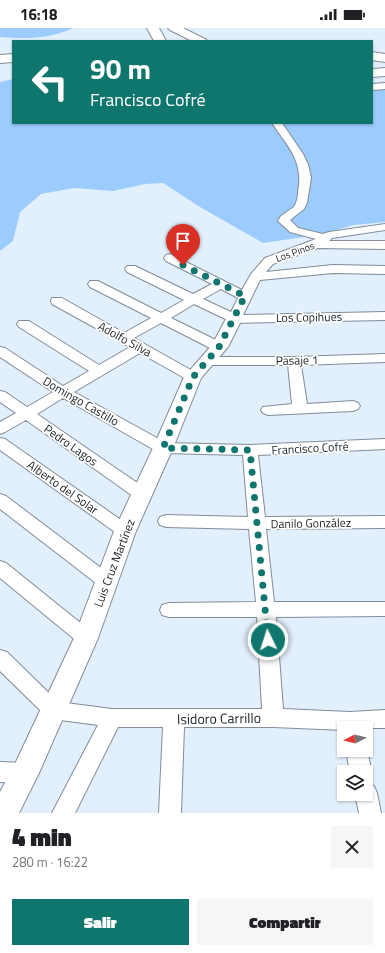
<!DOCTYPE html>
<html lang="es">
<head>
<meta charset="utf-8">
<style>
  body { margin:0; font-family:"Titillium Web",sans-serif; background:#f6f6f6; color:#202124; height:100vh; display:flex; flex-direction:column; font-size:15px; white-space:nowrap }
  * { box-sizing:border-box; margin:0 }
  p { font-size:13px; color:#757577 }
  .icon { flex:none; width:22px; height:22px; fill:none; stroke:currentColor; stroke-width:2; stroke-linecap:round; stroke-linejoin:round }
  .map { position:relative; height:785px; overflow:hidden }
  .panel { display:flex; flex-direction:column; background:#fff; flex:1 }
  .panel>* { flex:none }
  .guide { position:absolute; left:12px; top:12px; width:361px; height:84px; border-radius:0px; box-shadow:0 1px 3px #0004; background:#0f766e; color:#fff; overflow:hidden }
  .needle { width:26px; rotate:263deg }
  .controls { position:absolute; left:337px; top:693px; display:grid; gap:8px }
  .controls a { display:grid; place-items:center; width:36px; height:36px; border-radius:0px; background:#fff; box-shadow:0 1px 3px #0004; font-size:20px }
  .pin { position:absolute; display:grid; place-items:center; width:34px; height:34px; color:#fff; margin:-41px -17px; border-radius:50% 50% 50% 0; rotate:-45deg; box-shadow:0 0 4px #0007 }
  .pin .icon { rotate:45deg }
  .me { position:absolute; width:44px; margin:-22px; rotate:356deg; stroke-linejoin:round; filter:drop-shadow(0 0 3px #0008) }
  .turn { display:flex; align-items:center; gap:14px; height:84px; padding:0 12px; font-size:18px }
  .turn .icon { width:52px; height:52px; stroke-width:2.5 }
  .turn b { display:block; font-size:28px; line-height:34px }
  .round { display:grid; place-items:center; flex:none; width:42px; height:42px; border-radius:0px; background:#f6f6f6 }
  .summary { display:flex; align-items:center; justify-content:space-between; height:68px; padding:0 12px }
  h1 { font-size:24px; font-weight:800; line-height:30px }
  .action { display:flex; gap:8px; margin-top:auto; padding:8px 12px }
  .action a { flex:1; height:46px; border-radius:0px; background:#0f766e; color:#fff; font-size:16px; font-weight:800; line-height:46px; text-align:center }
  .action a+a { background:#f6f6f6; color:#202124 }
  .status { display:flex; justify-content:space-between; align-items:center; height:28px; padding:0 20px; background:#fff; direction:ltr }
  .status svg { height:11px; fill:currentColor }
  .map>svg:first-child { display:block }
  .green { fill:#9cccfe }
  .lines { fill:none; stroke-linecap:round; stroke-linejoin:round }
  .minor-casing { stroke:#818c98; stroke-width:2 }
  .tertiary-casing { stroke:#818c98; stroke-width:2 }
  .motorway-casing { stroke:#818c98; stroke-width:2 }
  .minor { fill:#fff; fill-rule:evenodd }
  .tertiary { fill:#fff; fill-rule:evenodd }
  .motorway { fill:#fff; fill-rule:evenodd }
  .route { stroke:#0f766e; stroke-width:7; stroke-dasharray:0 12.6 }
  .labels { text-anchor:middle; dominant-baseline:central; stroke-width:3.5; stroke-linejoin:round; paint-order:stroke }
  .far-street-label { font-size:10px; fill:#1d2226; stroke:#fff }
  .street-label { font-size:12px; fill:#1d2226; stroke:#fff }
  .near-street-label { font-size:14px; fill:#1d2226; stroke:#fff }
</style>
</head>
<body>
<div class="status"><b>16:18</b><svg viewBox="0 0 49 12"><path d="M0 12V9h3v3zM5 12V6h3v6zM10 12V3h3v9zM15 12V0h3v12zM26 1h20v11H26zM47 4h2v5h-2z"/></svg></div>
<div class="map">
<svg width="385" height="785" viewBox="0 0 385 785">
  <rect width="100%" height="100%" fill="#e2effc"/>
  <!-- green -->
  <path class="green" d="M0,0H73C51,11 24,11 0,9Z
    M13,51V95H372V54H373L385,59V194L353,197L324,206L263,215L200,179L163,155L145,156L113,163L74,160L41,166L20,184L13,213L0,223V54Z"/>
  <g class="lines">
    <defs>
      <path id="minor" d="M385,55V61L372,62V56Z
        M272,95H282L303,126L308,136L311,150L307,175L304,181L290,192L298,200L323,206L329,204L385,196V202L332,210L329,213H385V221L318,220L273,236L266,244L333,237L385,238V246L333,245L260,252L243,287L385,284V292L234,295L194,276L171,290L224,316L226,319L224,322H214L161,295L134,310L198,346L200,349L198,352L193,353L188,352L140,325L74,364L166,415L250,417L385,411V421L258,427L265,489L385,488V500L266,501L274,574H385V588L276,589L283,681L350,684L385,682V700H344V702L273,699H184L181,785H159L163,699H118L75,785H52L98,697L53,691L46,688L0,643V622L7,624L58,674L112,681H262L257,589H169L162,587L160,582L162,577L169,575L256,574L249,501L166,499L160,497L158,493L160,489L166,487L248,489L243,427L163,425L158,424L63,370L37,386L149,463L151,467L149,471L143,473L137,471L26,392L5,404L0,406V394L16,385L0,374V363L5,364L27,379L53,364L0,329V319L5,320L63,358L89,343L19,299L17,296L19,293H29L99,337L130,319L52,276L51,273L52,270H62L124,305L151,290L90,259L88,256L90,253H98L161,285L184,272L127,244L125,241L127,238H135L193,266L212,256L166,233L164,230L166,227L170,226L242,262L251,246L265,230L316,211L290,204L278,193L281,188L294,179C297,174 298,169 298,164C304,133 288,119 272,95ZM221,261L238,270L231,284L203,271Z
        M385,326V334L301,337L307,376L353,373L358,375L360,378L358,381L353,383L268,387L263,385L261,382L263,379L292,376L288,337H208L203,336L201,333L203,330L208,329H294Z
        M0,410L5,411L131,499L134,503L131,507L125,509L119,507L0,422Z
        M0,466L6,468L113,549L116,554L113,559L107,561L101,559L0,481Z
        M0,533L6,535L93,605L96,610L93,615L86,618L79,615L0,550Z
        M366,719L372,744L369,751L366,752V744H350L346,722H366Z
        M0,734L25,735L33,738L36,745L33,752L25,755L0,754Z
        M366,755L374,758L377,765L381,785H359L355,766H366Z"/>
      <path id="tertiary" d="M234,286L240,287L242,291L228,319L201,350L173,420L136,503L98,610L39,745L19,785H0V764L15,736L74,610L114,503L153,420L184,349L212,317L228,287Z"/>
      <path id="motorway" d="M147,0H159L166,13H154Z
        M168,0H183L205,11L207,13H192L170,2Z
        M372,24L385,26V34L372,32Z
        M13,26V34L0,35V27Z
        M385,40V48L372,49V41Z"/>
    </defs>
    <!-- minor casing -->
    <use href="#minor" class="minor-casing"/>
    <!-- tertiary casing -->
    <use href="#tertiary" class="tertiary-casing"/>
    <!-- motorway casing -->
    <use href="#motorway" class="motorway-casing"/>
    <!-- minor -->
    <use href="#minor" class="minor"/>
    <!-- tertiary -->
    <use href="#tertiary" class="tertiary"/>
    <!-- motorway -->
    <use href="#motorway" class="motorway"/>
  </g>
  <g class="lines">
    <!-- route -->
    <path class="route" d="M183,237L245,268L219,319L193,349L163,420L250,422L268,612"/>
  </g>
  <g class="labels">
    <!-- far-street labels -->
    <g class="far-street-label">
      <text transform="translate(295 224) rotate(-20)">Los Pinos</text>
    </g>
    <!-- street labels -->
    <g class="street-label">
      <text transform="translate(309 289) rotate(-1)">Los Copihues</text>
      <text transform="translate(125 311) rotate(29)">Adolfo Silva</text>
      <text transform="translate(297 332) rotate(-1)">Pasaje 1</text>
      <text transform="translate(81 373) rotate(30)">Domingo Castillo</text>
      <text transform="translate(71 417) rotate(35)">Pedro Lagos</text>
      <text transform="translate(310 420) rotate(-3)">Francisco Cofré</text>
      <text transform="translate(63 459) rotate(35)">Alberto del Solar</text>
      <text transform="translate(311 495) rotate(-1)">Danilo González</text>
      <text transform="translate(114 535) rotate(-69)">Luis Cruz Martínez</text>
    </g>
    <!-- near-street labels -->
    <g class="near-street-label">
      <text transform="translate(219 690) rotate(-1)">Isidoro Carrillo</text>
    </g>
  </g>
</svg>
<div class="controls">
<a><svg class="needle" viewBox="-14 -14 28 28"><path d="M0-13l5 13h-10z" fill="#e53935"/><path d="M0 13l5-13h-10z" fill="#757577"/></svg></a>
<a><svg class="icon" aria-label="layers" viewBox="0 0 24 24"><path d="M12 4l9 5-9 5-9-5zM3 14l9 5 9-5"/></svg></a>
</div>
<div class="pin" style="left:183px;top:237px;background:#d93025"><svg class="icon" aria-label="arrive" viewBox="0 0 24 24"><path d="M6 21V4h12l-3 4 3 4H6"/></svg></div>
<svg class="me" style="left:268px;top:612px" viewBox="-20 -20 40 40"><circle r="17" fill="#0f766e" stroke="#fff" stroke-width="3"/><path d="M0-11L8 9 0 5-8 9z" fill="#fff"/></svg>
<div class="guide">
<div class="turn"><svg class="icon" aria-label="left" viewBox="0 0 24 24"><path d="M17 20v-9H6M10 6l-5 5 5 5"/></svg><div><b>90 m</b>Francisco Cofré</div></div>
</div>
</div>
<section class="panel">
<div class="summary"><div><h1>4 min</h1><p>280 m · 16:22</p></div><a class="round"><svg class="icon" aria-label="close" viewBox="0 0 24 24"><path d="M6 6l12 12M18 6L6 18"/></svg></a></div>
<div class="action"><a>Salir</a><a>Compartir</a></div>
</section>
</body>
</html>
